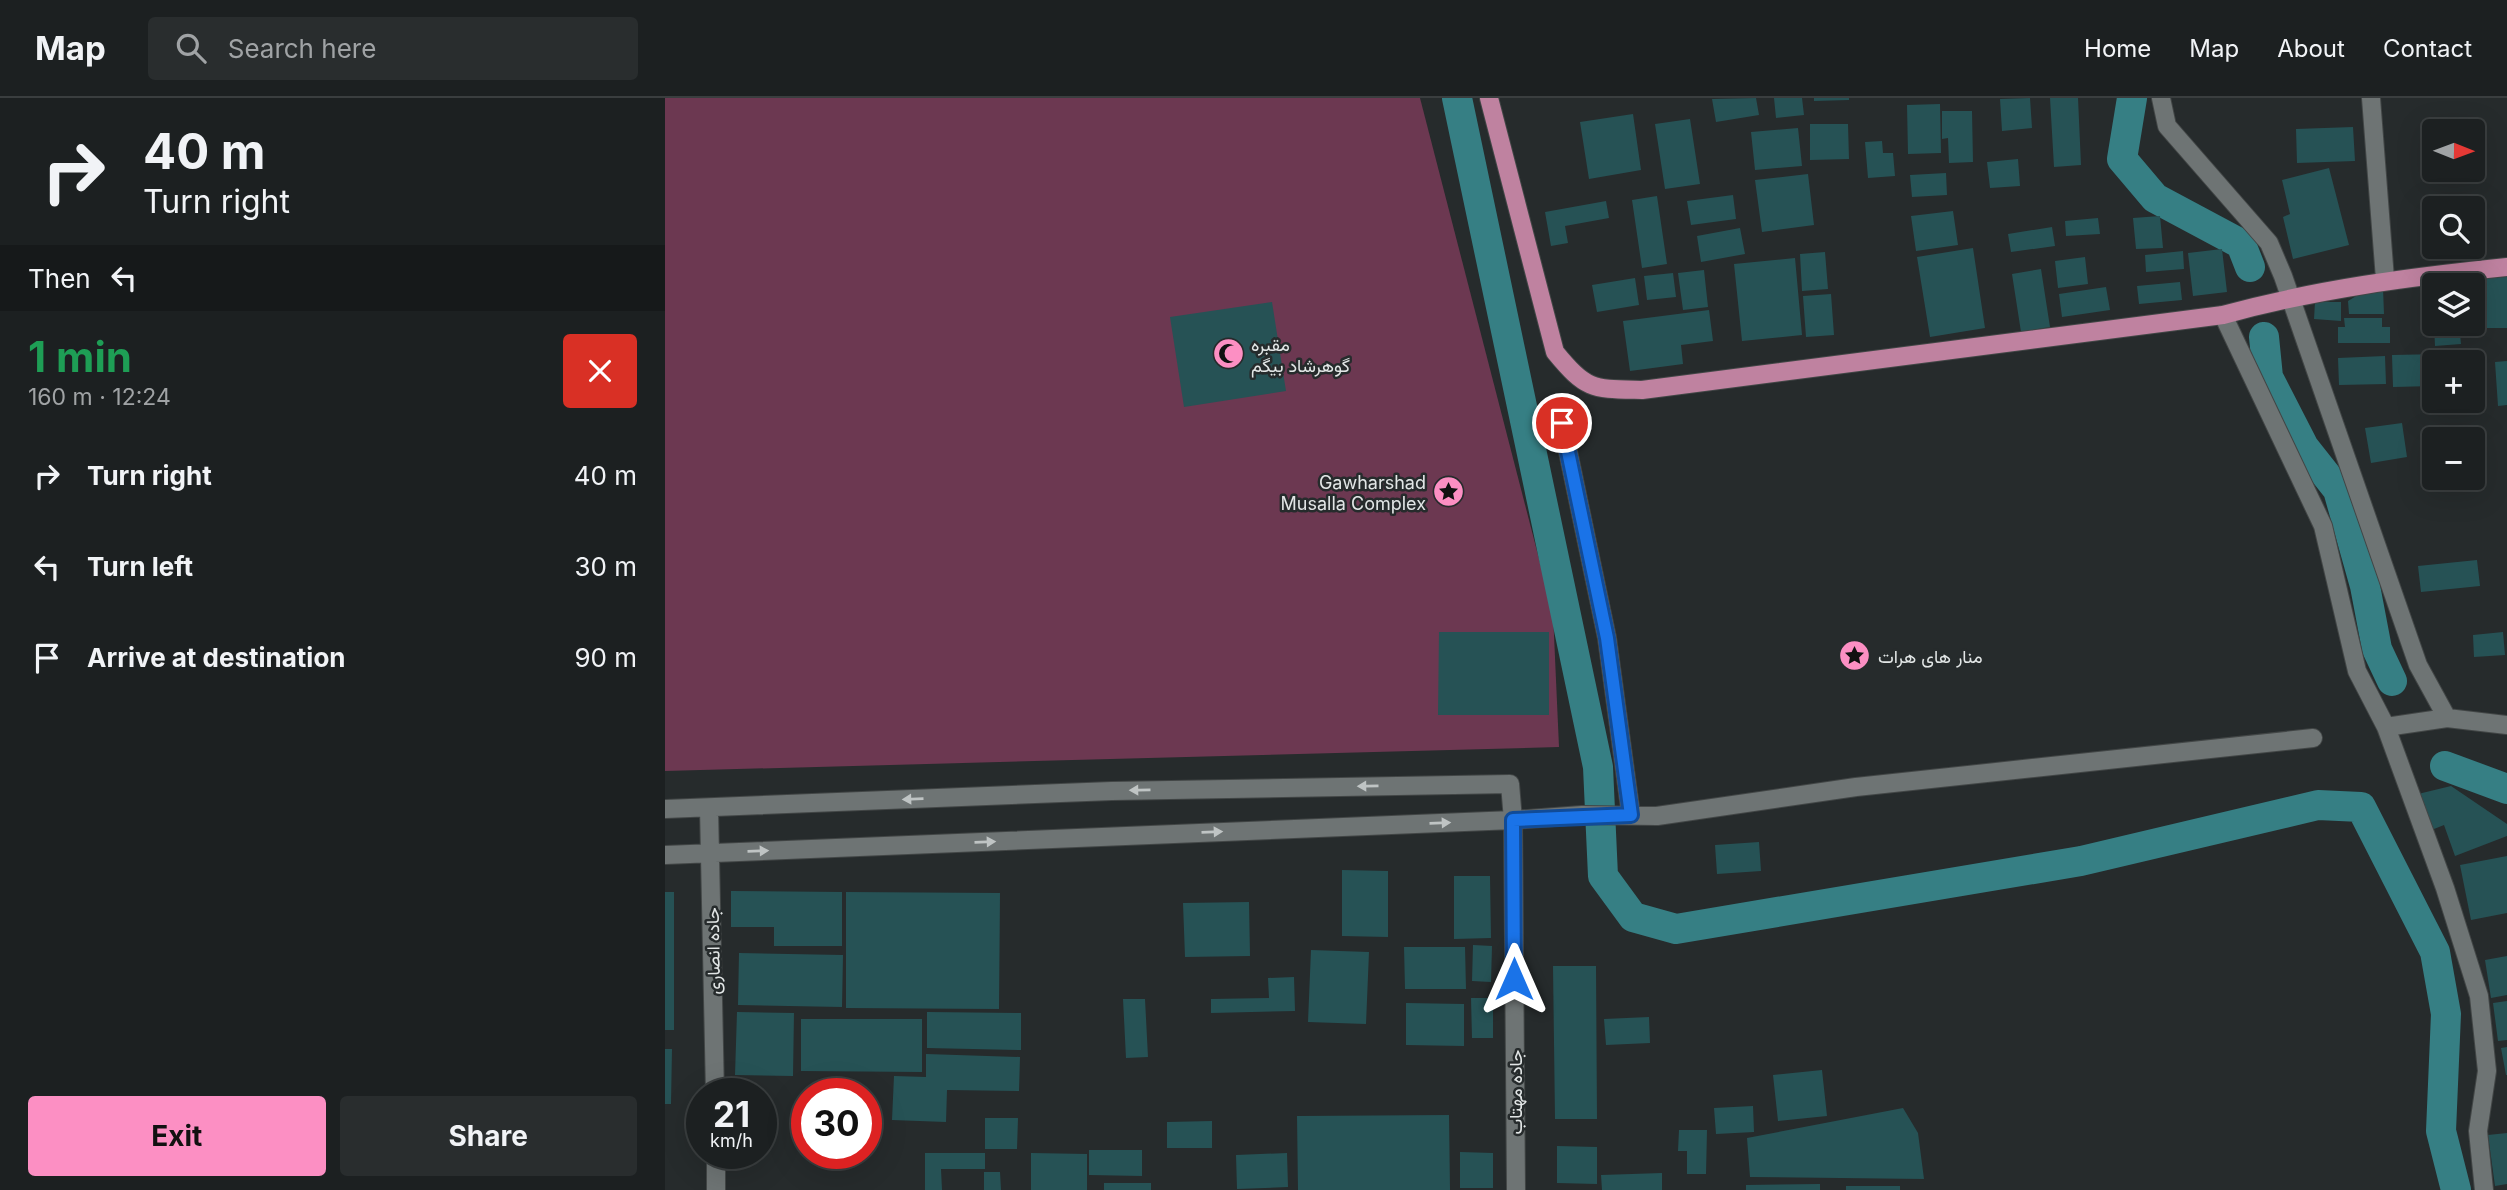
<!DOCTYPE html>
<html lang="en">
<head>
<meta charset="utf-8">
<style>
  body { margin:0; font-family:Inter,Vazirmatn,sans-serif; background:#292d2e; color:#f1f3f6; height:100vh; display:flex; flex-direction:column; font-size:26px; white-space:nowrap }
  * { box-sizing:border-box; margin:0 }
  p { font-size:23px; color:#a0a3a5 }
  .icon { flex:none; width:38px; height:38px; fill:none; stroke:currentColor; stroke-width:2; stroke-linecap:round; stroke-linejoin:round }
  .map { position:relative; flex:1; overflow:hidden }
  .side { display:flex; flex-direction:column; background:#1c2021; width:665px }
  .side>* { flex:none }
  .hud { background:#1c2021; color:#f1f3f6; overflow:hidden }
  .needle { width:46px; rotate:91deg }
  .tools { position:absolute; left:1757px; top:21px; display:grid; gap:14px }
  .tools a { display:grid; place-items:center; width:63px; height:63px; border-radius:7px; background:#1c2021; box-shadow:0 7px 28px #0002,0 0 0 2px #3a3e3f; font-size:35px }
  .speed { position:absolute; left:21px; top:980px; display:flex; gap:14px; font-size:35px; font-weight:700; text-align:center }
  .speed>* { display:grid; place-content:center; width:91px; height:91px; border-radius:50%; background:#1c2021; box-shadow:0 7px 28px #0002,0 0 0 2px #3a3e3f; line-height:1 }
  .speed small { font-size:18px; font-weight:400 }
  .speed .limit { border:10px solid #d22; background:#fff; color:#111 }
  .pin { position:absolute; display:grid; place-items:center; width:60px; height:60px; color:#fff; margin:-30px; border:4px solid #fff; border-radius:50%; box-shadow:0 2px 7px #0007 }
  .me { position:absolute; width:77px; margin:-38px; rotate:0deg; stroke-linejoin:round; filter:drop-shadow(0 0 5px #0008) }
  .turn { display:flex; align-items:center; gap:24px; height:147px; padding:0 28px; font-size:32px }
  .turn .icon { width:91px; height:91px; stroke-width:2.5 }
  .turn b { display:block; font-size:49px; line-height:60px }
  .then { display:flex; align-items:center; height:66px; padding:0 28px; background:#0003; gap:14px; font-size:26px }
  .round { display:grid; place-items:center; flex:none; width:74px; height:74px; border-radius:7px; background:#292d2e }
  .headline { display:flex; align-items:center; justify-content:space-between; height:119px; padding:0 28px }
  h1 { font-size:42px; font-weight:700; line-height:52px; color:#1e9e55 }
  .action { display:flex; gap:14px; margin-top:auto; padding:14px 28px }
  .action a { flex:1; height:80px; border-radius:7px; background:#fc8fc3; color:#111; font-size:28px; font-weight:700; line-height:80px; text-align:center }
  .action a+a { background:#292d2e; color:#f1f3f6 }
  ul { padding:0; list-style:none }
  li { display:flex; align-items:center; gap:21px; height:91px; padding:0 28px }
  li div { flex:1 }
  li b { display:block; font-size:26px }
  li em { font-style:normal }
  header { display:flex; align-items:center; gap:42px; box-sizing:border-box; height:98px; padding:0 35px; background:#1c2021; border-bottom:2px solid #3a3e3f }
  header strong { font-size:33px }
  nav { display:flex; gap:38px; margin-inline-start:auto; font-size:24px }
  .search { width:490px; height:63px; background:#292d2e; display:flex; align-items:center; gap:18px; box-sizing:border-box; padding:0 24px; border-radius:7px; color:#a0a3a5; font-size:26px }
  main { display:flex; flex:1; min-height:0 }
  .map>svg:first-child { display:block }
  .green { fill:#6c3851 }
  .lines { fill:none; stroke-linecap:round; stroke-linejoin:round }
  .canal { stroke:#367f84; stroke-width:30 }
  .building { fill:#265255 }
  .minor-casing { stroke:#424646; stroke-width:20 }
  .major-casing { stroke:#424646; stroke-width:20 }
  .minor { stroke:#6e7474; stroke-width:18 }
  .major { stroke:#bf82a0; stroke-width:18 }
  .oneway { fill:#bfc4c4 }
  .route-casing { stroke:#114b97; stroke-width:18 }
  .route { stroke:#1a73e8; stroke-width:12 }
  .labels { text-anchor:middle; dominant-baseline:central; stroke-width:5; stroke-linejoin:round; paint-order:stroke }
  .poi-label { font-size:18px; fill:#e2e6e6; stroke:#262b2c; text-anchor:start }
  .street-label { font-size:18px; fill:#e2e6e6; stroke:#262b2c }
</style>
</head>
<body>
<header>
<strong>Map</strong>
<div class="search"><svg class="icon" aria-label="search" viewBox="0 0 24 24"><circle cx="10" cy="10" r="6"/><path d="M15 15l6 6"/></svg>Search here</div>
<nav><a>Home</a><a>Map</a><a>About</a><a>Contact</a></nav>
</header>
<main>
<section class="side">
<div class="hud">
<div class="turn"><svg class="icon" aria-label="right" viewBox="0 0 24 24"><path d="M7 20v-9h11M14 6l5 5-5 5"/></svg><div><b>40 m</b>Turn right</div></div>
<div class="then">Then<svg class="icon" aria-label="left" viewBox="0 0 24 24"><path d="M17 20v-9H6M10 6l-5 5 5 5"/></svg></div>
</div>
<div class="headline"><div><h1>1 min</h1><p>160 m · 12:24</p></div><a class="round" style="background:#d93025;color:#fff"><svg class="icon" aria-label="close" viewBox="0 0 24 24"><path d="M6 6l12 12M18 6L6 18"/></svg></a></div>
<ul>
<li><svg class="icon" aria-label="right" viewBox="0 0 24 24"><path d="M7 20v-9h11M14 6l5 5-5 5"/></svg><div><b>Turn right</b></div><em>40 m</em></li>
<li><svg class="icon" aria-label="left" viewBox="0 0 24 24"><path d="M17 20v-9H6M10 6l-5 5 5 5"/></svg><div><b>Turn left</b></div><em>30 m</em></li>
<li><svg class="icon" aria-label="arrive" viewBox="0 0 24 24"><path d="M6 21V4h12l-3 4 3 4H6"/></svg><div><b>Arrive at destination</b></div><em>90 m</em></li>
</ul>
<div class="action"><a>Exit</a><a>Share</a></div>
</section>
<div class="map">
<svg width="1842" height="1092" viewBox="0 0 1842 1092">
  <rect width="100%" height="100%" fill="#262b2c"/>
  <!-- green -->
  <path class="green" d="M0,0H755L888,515L894,649L0,673Z"/>
  <g class="lines">
    <!-- canal -->
    <path class="canal" d="M792,0L933,669L938,778L968,819L1011,831L1416,763L1653,707L1696,709L1770,854L1781,916L1776,1033L1791,1092
      M1467,0L1457,61L1490,100L1576,146L1585,169
      M1599,239L1603,279L1639,349L1673,392L1700,488L1712,551L1727,583
      M1780,668L1842,691"/>
  </g>
  <!-- building -->
  <path class="building" d="M1091,0L1094,17L1051,24L1047,1Z
    M1109,0H1137L1139,17L1111,20Z
    M1149,0H1184V2L1149,3Z
    M1365,0L1367,30L1337,33L1335,1Z
    M1385,0H1413L1416,67L1389,69Z
    M1275,6L1276,55L1243,56L1242,7Z
    M1277,13H1307L1308,64L1284,65L1283,40L1277,41Z
    M968,16L976,72L924,81L915,24Z
    M1025,21L1035,86L1000,91L990,26Z
    M1145,26H1183L1184,61L1145,62Z
    M1688,29L1690,63L1632,65L1631,31Z
    M1133,30L1137,68L1090,72L1086,34Z
    M1217,43L1218,55H1228L1230,78L1203,80L1200,44Z
    M1353,61L1355,88L1325,90L1322,64Z
    M1664,70L1684,147L1628,161L1618,119L1625,116L1617,82Z
    M1281,75L1282,97L1247,99L1245,77Z
    M1143,76L1149,127L1097,134L1090,82Z
    M1068,97L1071,121L1026,127L1022,103Z
    M992,98L1002,166L977,170L967,102Z
    M941,103L944,120L900,128L903,145L886,148L880,114Z
    M1288,113L1293,147L1251,153L1246,118Z
    M1495,118L1498,150L1471,151L1468,120Z
    M1433,120L1435,136L1401,138L1400,123Z
    M1387,129L1390,148L1346,154L1343,136Z
    M1075,130L1080,156L1036,164L1032,138Z
    M1308,150L1320,230L1265,239L1252,159Z
    M1557,151L1562,194L1528,198L1523,155Z
    M1518,153L1519,171L1481,174L1480,157Z
    M1160,154L1163,191L1137,193L1135,156Z
    M1420,159L1423,186L1393,190L1390,163Z
    M1130,160L1137,237L1077,243L1069,166Z
    M1376,171L1385,229L1356,234L1347,176Z
    M1039,172L1043,209L1018,212L1013,175Z
    M1008,175L1011,199L982,202L979,178Z
    M1842,179V230H1812L1811,180Z
    M970,180L974,207L932,214L927,187Z
    M1791,182V187H1769L1767,212L1765,184Z
    M1515,184L1517,202L1474,206L1472,188Z
    M1441,189L1445,212L1397,219L1394,196Z
    M1704,190H1718L1719,216H1684L1683,203Z
    M1166,196L1169,237L1141,239L1138,198Z
    M607,204L621,293L519,309L505,219Z
    M1650,204H1676V223L1649,221Z
    M1044,212L1048,243L1016,247L1018,266L965,273L958,223Z
    M1679,220H1717V229H1725V245H1673V229H1680Z
    M1769,226H1794L1796,246L1770,248Z
    M1776,256V264H1769V288L1728,289L1727,257Z
    M1720,258L1721,286L1674,287L1673,260Z
    M1842,263V307L1833,308L1830,264Z
    M1737,325L1742,359L1706,365L1700,330Z
    M1812,462L1815,488L1756,494L1753,468Z
    M774,534H884V617H773Z
    M1838,534L1840,557L1809,559L1808,537Z
    M1786,688L1842,726V738L1790,758L1779,727L1764,733L1753,696Z
    M1094,744L1096,773L1052,776L1050,747Z
    M1842,758V815L1806,822L1795,767Z
    M677,772L723,773V839L677,838Z
    M789,778H825L826,840L789,841Z
    M66,793L177,794V848H109V829H66Z
    M0,794H9V932H0Z
    M181,794L335,795L334,911L181,910Z
    M584,804L585,858L520,859L518,805Z
    M808,847L827,848L826,884L807,883Z
    M739,849H800L801,891H740Z
    M646,852L704,854L701,926L643,924Z
    M74,855L178,857L177,909L73,907Z
    M1842,858V897L1826,900L1820,862Z
    M888,868H931L932,1021H890Z
    M629,879L630,913L546,915V901L604,900L603,880Z
    M806,900H828V940H807Z
    M458,901H480L483,959L461,960Z
    M1842,903V942L1833,943L1828,905Z
    M741,905L799,906V948L741,947Z
    M72,914L129,915L128,978L70,977Z
    M262,914L356,915V952L262,950Z
    M984,919L985,945L941,947L939,921Z
    M136,921H257V974L136,973Z
    M1842,949V977H1841L1836,950Z
    M0,951H7L6,1006H0Z
    M261,956L355,959L354,993L282,992L281,1024L227,1022L229,978L261,979Z
    M1157,972L1162,1018L1113,1023L1108,977Z
    M1088,1008L1089,1034L1051,1036L1049,1010Z
    M1238,1010L1253,1035L1259,1081L1085,1079L1082,1040Z
    M784,1017L785,1092H633L632,1018Z
    M320,1020H353L352,1051H320Z
    M547,1023V1050H502V1024Z
    M1014,1032H1042L1041,1076H1022V1053H1013Z
    M1842,1035V1086L1830,1088L1823,1037Z
    M892,1048L932,1049V1086L892,1085Z
    M424,1052H477V1078L424,1077Z
    M795,1054L828,1055V1090H795Z
    M260,1055H320V1071H276L277,1092H260Z
    M366,1055L422,1056V1092H366Z
    M622,1055L623,1089L572,1091L571,1057Z
    M319,1074H335L336,1092H319Z
    M997,1075V1092H937L936,1077Z
    M439,1085H486V1092H439Z
    M1155,1086V1092H1081V1087Z
    M1181,1088H1235V1092H1181Z"/>
  <g class="lines">
    <defs>
      <path id="minor" d="M1496,0L1502,28L1604,145L1618,178L1753,567L1782,620
        M1706,0L1720,181
        M1558,217L1658,428L1692,573L1721,629L1780,790L1814,898L1822,973L1813,1033L1819,1092
        M897,325L942,540L966,717
        M1721,629L1782,620L1842,627
        M44,710L50,996
        M0,711L447,693L845,686L848,722L851,1092
        M0,757L848,722L917,717L992,718L1191,689L1648,640
        M51,1055V1092"/>
      <path id="major" d="M824,0L890,254C922,293 928,291 977,292L1558,217C1652,191 1745,179 1842,169"/>
    </defs>
    <!-- minor casing -->
    <use href="#minor" class="minor-casing"/>
    <!-- major casing -->
    <use href="#major" class="major-casing"/>
    <!-- minor -->
    <use href="#minor" class="minor"/>
    <!-- major -->
    <use href="#major" class="major"/>
  </g>
  <!-- one-way arrows -->
  <defs><path id="oneway-solid" d="M-6-.8H1V-3.2L6.5 0L1 3.2V.8H-6Z" transform="scale(1.75)"/></defs>
  <g class="oneway">
    <use href="#oneway-solid" transform="translate(703 688) rotate(179)"/>
    <use href="#oneway-solid" transform="translate(475 692) rotate(179)"/>
    <use href="#oneway-solid" transform="translate(248 701) rotate(178)"/>
    <use href="#oneway-solid" transform="translate(775 725) rotate(-2)"/>
    <use href="#oneway-solid" transform="translate(547 734) rotate(-2)"/>
    <use href="#oneway-solid" transform="translate(320 744) rotate(-2)"/>
    <use href="#oneway-solid" transform="translate(93 753) rotate(-2)"/>
  </g>
  <g class="lines">
    <defs>
      <path id="route" d="M849,881L848,722L966,717L942,540L897,325"/>
    </defs>
    <!-- route casing -->
    <use href="#route" class="route-casing"/>
    <!-- route -->
    <use href="#route" class="route"/>
  </g>
  <!-- icons -->
  <defs>
    <symbol id="mosque-disc" viewBox="-11 -11 22 22"><circle r="9.5" fill="#fc8fc3" stroke="#262b2c"/><path d="M3.5-4.9A6 6 0 1 0 3.5 4.9A5 5 0 1 1 3.5-4.9Z" fill="#111"/></symbol>
    <symbol id="sight-disc" viewBox="-11 -11 22 22"><circle r="9.5" fill="#fc8fc3" stroke="#262b2c"/><path d="M0-6L1.8-2.2L6-1.7L2.9 1.2L3.7 5.4L0 3.3L-3.7 5.4L-2.9 1.2L-6-1.7L-1.8-2.2Z" fill="#111"/></symbol>
  </defs>
  <g fill-rule="evenodd">
    <use href="#mosque-disc" x="546" y="238" width="35" height="35"/>
    <use href="#sight-disc" x="766" y="376" width="35" height="35"/>
    <use href="#sight-disc" x="1172" y="540" width="35" height="35"/>
  </g>
  <g class="labels">
    <!-- poi labels -->
    <g class="poi-label">
      <text x="586" y="246">مقبره<tspan x="586" dy="21">گوهرشاد بیگم</tspan></text>
      <text x="761" y="384" text-anchor="end">Gawharshad<tspan x="761" dy="21">Musalla Complex</tspan></text>
      <text x="1213" y="558">منار های هرات</text>
    </g>
    <!-- street labels -->
    <g class="street-label">
      <text transform="translate(48 853) rotate(-91)">جاده انصاری</text>
      <text transform="translate(850 994) rotate(-90)">جاده مهتاب</text>
    </g>
  </g>
</svg>
<div class="tools">
<a><svg class="needle" viewBox="-14 -14 28 28"><path d="M0-13l5 13h-10z" fill="#e53935"/><path d="M0 13l5-13h-10z" fill="#a0a3a5"/></svg></a>
<a><svg class="icon" aria-label="search" viewBox="0 0 24 24"><circle cx="10" cy="10" r="6"/><path d="M15 15l6 6"/></svg></a>
<a><svg class="icon" aria-label="layers" viewBox="0 0 24 24"><path d="M12 4l9 5-9 5-9-5zM3 14l9 5 9-5"/></svg></a>
<a>+</a>
<a>−</a>
</div>
<div class="speed"><div>21<small>km/h</small></div><div class="limit">30</div></div>
<div class="pin" style="left:897px;top:325px;background:#d93025"><svg class="icon" aria-label="arrive" viewBox="0 0 24 24"><path d="M6 21V4h12l-3 4 3 4H6"/></svg></div>
<svg class="me" style="left:849px;top:881px" viewBox="-20 -20 40 40"><path d="M0-17L14 15 0 8-14 15z" fill="#1a73e8" stroke="#fff" stroke-width="4"/></svg>
</div>
</main>
</body>
</html>
